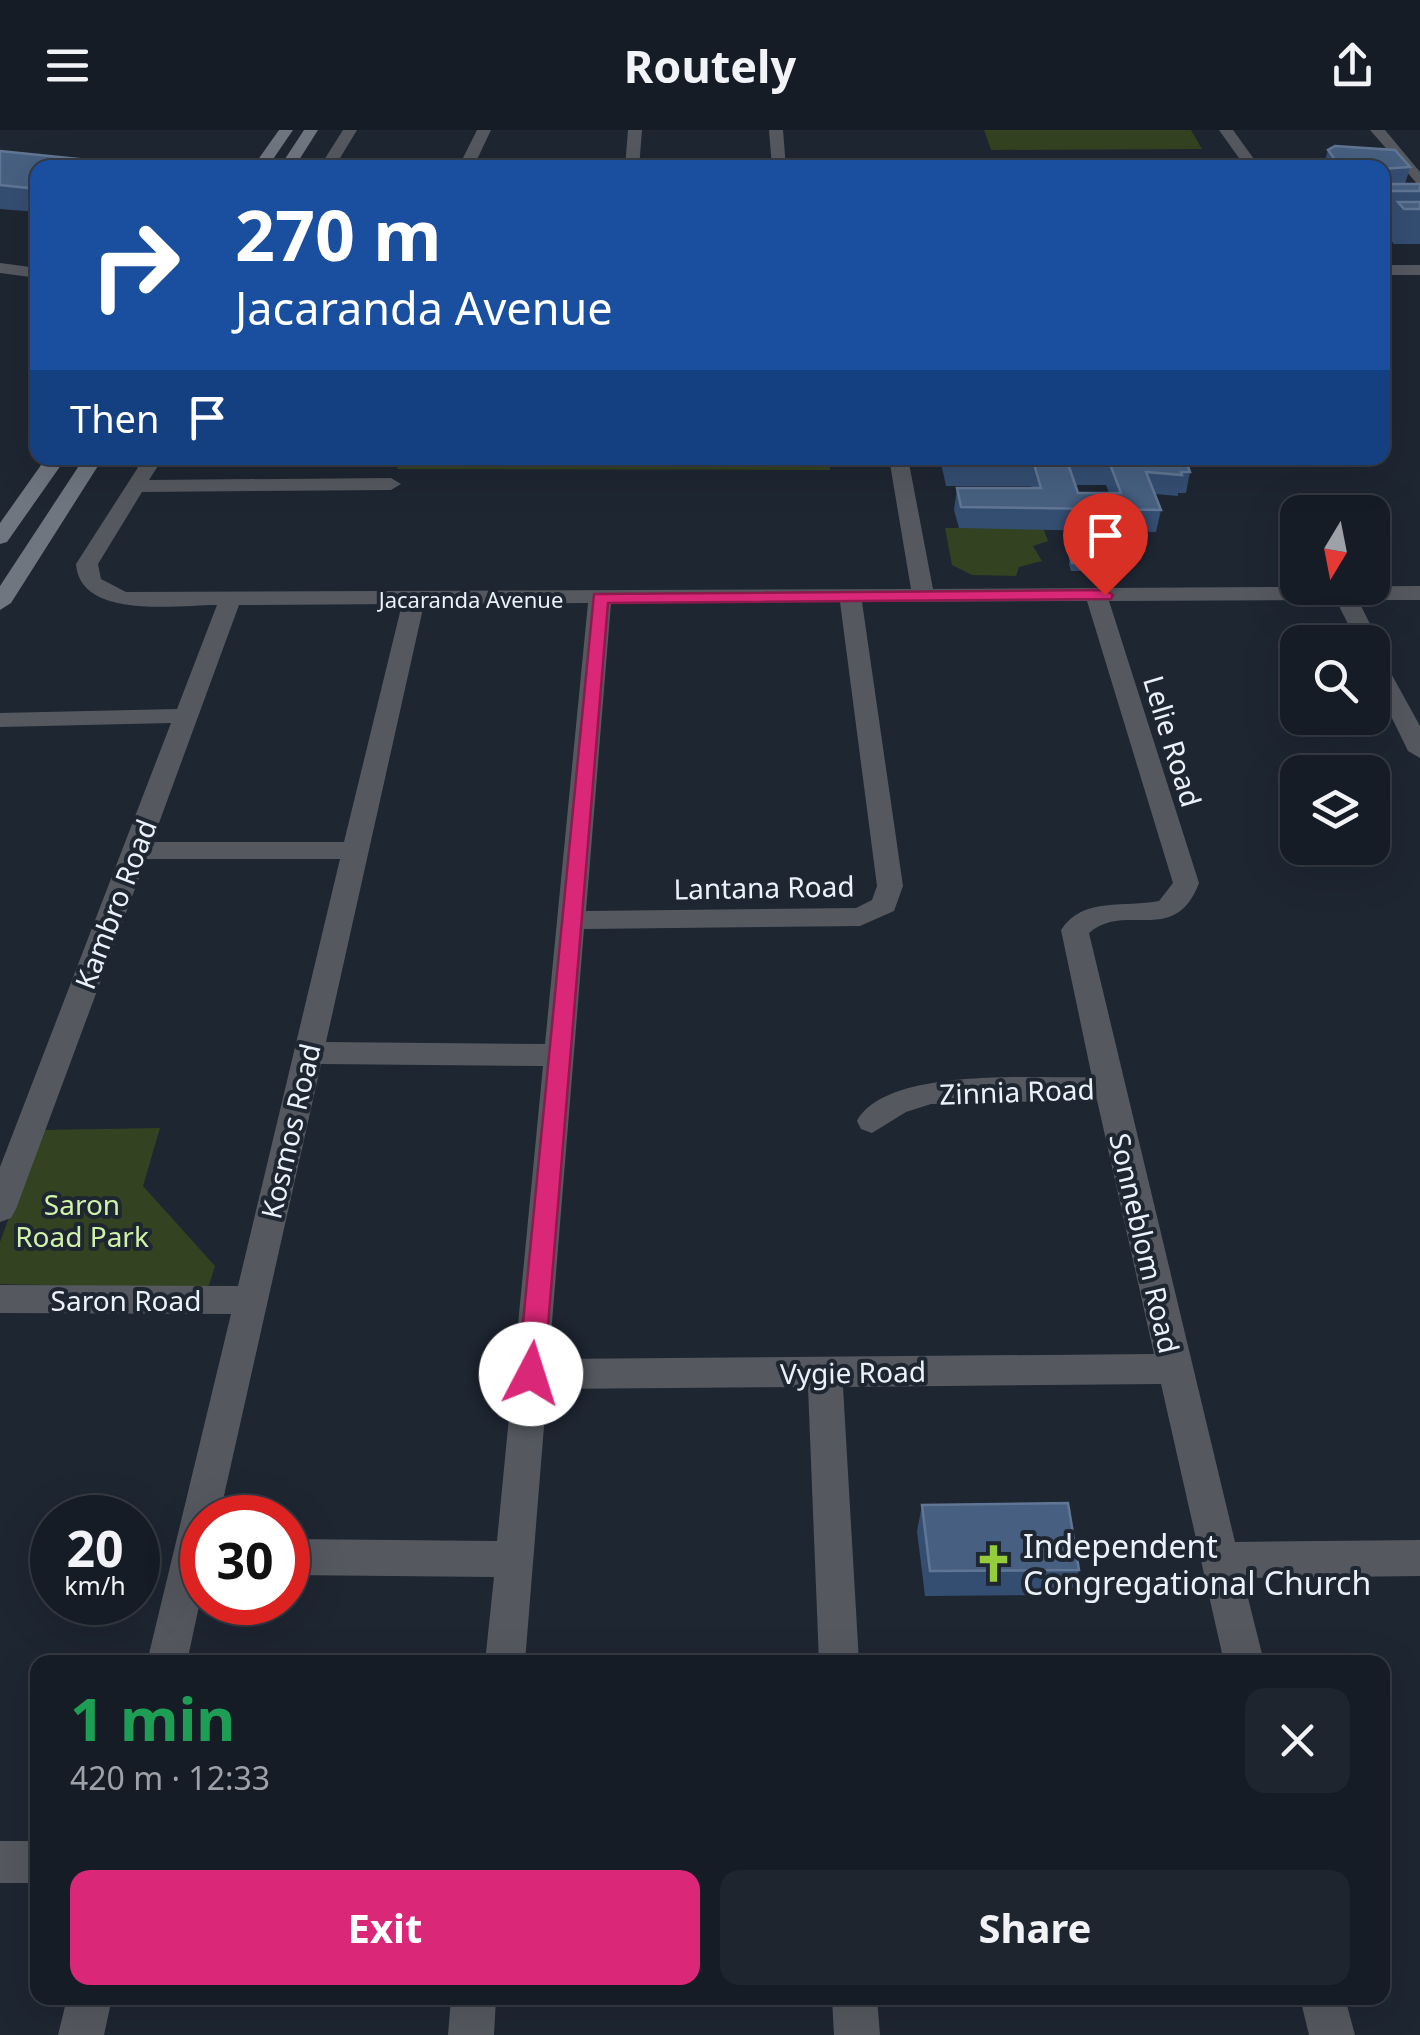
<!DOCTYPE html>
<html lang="en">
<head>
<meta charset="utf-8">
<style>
  body { margin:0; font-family:"Noto Sans",sans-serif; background:#1f252e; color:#f1f3f6; height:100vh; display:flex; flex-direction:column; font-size:38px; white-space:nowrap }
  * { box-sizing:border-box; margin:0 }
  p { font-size:32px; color:#9ea1a7 }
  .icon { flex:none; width:55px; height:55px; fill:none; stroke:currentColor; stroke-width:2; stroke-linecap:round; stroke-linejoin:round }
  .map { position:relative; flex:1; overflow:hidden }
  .drawer { position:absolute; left:30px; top:1525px; width:1360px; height:350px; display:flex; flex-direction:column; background:#161c26; border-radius:20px; box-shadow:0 10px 40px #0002,0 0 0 2px #353a43 }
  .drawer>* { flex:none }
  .guide { position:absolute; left:30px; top:30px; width:1360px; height:305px; border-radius:20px; box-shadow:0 10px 40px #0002,0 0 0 2px #353a43; background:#1a4fa0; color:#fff; overflow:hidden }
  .needle { width:65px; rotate:190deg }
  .tools { position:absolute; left:1280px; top:365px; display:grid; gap:20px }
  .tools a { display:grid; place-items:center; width:110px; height:110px; border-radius:20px; background:#161c26; box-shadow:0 10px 40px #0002,0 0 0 2px #353a43; font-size:50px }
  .speed { position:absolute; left:30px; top:1365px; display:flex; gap:20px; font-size:50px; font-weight:700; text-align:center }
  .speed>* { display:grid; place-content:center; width:130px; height:130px; border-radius:50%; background:#161c26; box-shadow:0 10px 40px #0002,0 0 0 2px #353a43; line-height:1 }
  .speed small { font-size:25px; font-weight:400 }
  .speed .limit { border:15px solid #d22; background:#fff; color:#111 }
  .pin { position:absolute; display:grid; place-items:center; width:85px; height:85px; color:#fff; margin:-102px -42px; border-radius:50% 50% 50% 0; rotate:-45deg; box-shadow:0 0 10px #0007 }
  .pin .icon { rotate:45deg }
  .me { position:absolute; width:110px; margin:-55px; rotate:5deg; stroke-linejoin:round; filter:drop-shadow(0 0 8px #0008) }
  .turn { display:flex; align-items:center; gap:35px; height:210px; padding:0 40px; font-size:45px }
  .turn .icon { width:130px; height:130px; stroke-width:2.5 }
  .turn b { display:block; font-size:70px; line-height:85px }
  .then { display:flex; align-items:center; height:95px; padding:0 40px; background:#0003; gap:20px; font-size:38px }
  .round { display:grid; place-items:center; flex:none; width:105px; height:105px; border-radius:20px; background:#1f252e }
  .headline { display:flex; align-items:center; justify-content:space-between; height:170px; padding:0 40px }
  h1 { font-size:60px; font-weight:700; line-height:75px; color:#1e9e55 }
  .action { display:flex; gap:20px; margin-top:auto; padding:20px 40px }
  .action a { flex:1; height:115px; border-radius:20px; background:#db2777; color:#fff; font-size:40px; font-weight:700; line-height:115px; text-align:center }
  .action a+a { background:#1f252e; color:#f1f3f6 }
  header { display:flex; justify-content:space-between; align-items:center; height:130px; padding:0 40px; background:#161c26; font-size:45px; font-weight:700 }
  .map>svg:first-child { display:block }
  .green { fill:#334220 }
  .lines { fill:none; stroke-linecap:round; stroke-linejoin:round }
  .minor { fill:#55595f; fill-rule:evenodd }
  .tertiary { fill:#55595f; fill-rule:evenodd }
  .secondary { fill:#6f7680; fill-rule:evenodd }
  .wall { fill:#344e72; fill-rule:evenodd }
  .building { fill:#476081; stroke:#617694; stroke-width:2.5; fill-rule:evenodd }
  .route { fill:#db2777; stroke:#8e194d; stroke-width:2.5 }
  .labels { text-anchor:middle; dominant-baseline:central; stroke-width:8; stroke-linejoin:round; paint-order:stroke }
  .far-street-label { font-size:22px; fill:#ebf1f9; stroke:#1e2632 }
  .street-label { font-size:28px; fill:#ebf1f9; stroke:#1e2632 }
  .park-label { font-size:28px; fill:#d0f2a8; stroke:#1e2632 }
  .near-poi-label { font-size:32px; fill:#ebf1f9; stroke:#1e2632; text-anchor:start }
</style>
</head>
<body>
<header><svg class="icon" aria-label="menu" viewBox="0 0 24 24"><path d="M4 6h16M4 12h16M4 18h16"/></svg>Routely<svg class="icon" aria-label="share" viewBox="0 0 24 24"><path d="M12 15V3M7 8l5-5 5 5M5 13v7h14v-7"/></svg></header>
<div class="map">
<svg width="1420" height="1905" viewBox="0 0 1420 1905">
  <rect width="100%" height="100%" fill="#1e2632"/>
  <!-- green -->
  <path class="green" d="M984,0H1191L1202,19L991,20Z
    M401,328H829L830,340L397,339Z
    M945,398H1043L1048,411L1033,416L1042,431L1019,437L1016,446L972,445L952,435Z
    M160,998L143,1056L215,1136L209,1155L198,1159L0,1154V1112L41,1000Z"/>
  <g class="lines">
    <!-- minor -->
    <path class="minor" d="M343,0H357L334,38H319Z
      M477,0H491L473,38H458Z
      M628,0H642L639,38H625Z
      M769,0H783L786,38L772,37Z
      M1219,0H1233L1254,29L1365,28L1372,32L1365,36L1246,38Z
      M1370,0H1385L1420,42V57Z
      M144,328H163L149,350L391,348L401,354L391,360L142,362L98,434L101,449L126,462L911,459L889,328H908L933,459L1420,456V470H1358L1379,512L1376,516L1420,596V628L1408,621L1372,547V512H1357L1336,470L1109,471L1199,753C1175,817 1125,771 1089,803L1235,1412L1420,1410V1446L1243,1448L1264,1532H1224L1161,1254L843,1257L859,1532H819L808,1257L547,1259L525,1532H485L494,1447L288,1445V1409L497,1411L543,936L321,934L219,1388H202V1462L187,1532H147L231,1184L0,1183V1155L238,1156L340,729H146L16,1079L11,1088L0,1092V1037L171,593L0,597V583L177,579L217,475C178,475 80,490 76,434ZM1087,471L1173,753L1159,771C1126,778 1083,766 1061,800L1092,947C1036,949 887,936 857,991L861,999L872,1003L906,982L931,974L1097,970L1154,1224L549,1229L584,799L860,796L894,781L903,756L862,472ZM840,472L877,756L872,770L856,778L586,781L611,473ZM588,473L545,914L326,912L424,474ZM402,474L344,712H152L239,475Z
      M0,1711H38V1753H0Z
      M67,1868H112L104,1905H58Z
      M451,1868H496L494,1905H448Z
      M832,1868H877L880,1905H834Z
      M1300,1868H1345L1355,1905H1309Z"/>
    <!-- tertiary -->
    <path class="tertiary" d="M1250,30L1262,38H772L779,34Z
      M0,133L38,138V148L0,143Z
      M1382,135H1420V145H1382Z"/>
    <!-- secondary -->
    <path class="secondary" d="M279,0H293L267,38H252Z
      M304,0H318L294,38H279Z
      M46,328H66L7,412L0,414V393Z
      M84,328H103L11,473L0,480V456Z"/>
  </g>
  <!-- wall -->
  <path class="wall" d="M1328,20L1410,37L1405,54H1420V114H1394L1388,107L1391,96H1382V38H1323Z
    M0,21L38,38V82L0,79Z
    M940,328H1185L1190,342L1186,363H1178V366L1155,364L1161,380L1156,402L959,398L954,380L957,358H1032L1031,356H946ZM1075,355H1106L1109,363H1078Z
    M1070,427L1086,433L1084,441H1071L1069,434Z
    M922,1375L1079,1440L1070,1465L925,1466L917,1401Z"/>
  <!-- building -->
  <path class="building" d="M1335,16L1395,20L1410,37L1382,39V38H1341L1328,20Z
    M0,21L167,38H38V59L0,55Z
    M1384,54H1420V61H1390Z
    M1398,72H1420V79H1404Z
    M947,328H1185L1190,342H1181L1182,345L1146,342L1161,380L961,377L957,358H1041L1034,334L949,335ZM1068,334H1110L1121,363H1078Z
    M1070,427H1084L1086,433H1072Z
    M1068,1373L1079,1440L930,1441L922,1375Z"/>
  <!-- route -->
  <path class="route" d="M1105,460L1113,465L1111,469L608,473L544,1244L541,1253H522L518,1244L594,464Z"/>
  <!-- icons -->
  <defs>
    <symbol id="church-bare" viewBox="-9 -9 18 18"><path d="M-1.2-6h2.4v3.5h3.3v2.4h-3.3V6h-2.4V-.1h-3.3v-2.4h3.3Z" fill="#94cc3c" stroke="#1e2632" stroke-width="2.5" paint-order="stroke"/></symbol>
  </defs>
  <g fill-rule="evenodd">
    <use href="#church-bare" x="966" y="1406" width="55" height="55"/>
  </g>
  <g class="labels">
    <!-- far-street labels -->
    <g class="far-street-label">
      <text x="471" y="469">Jacaranda Avenue</text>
    </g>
    <!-- street labels -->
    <g class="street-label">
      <text transform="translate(1173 611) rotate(73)">Lelie Road</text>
      <text transform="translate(764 757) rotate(-1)">Lantana Road</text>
      <text transform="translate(115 774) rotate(-69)">Kambro Road</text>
      <text transform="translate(1017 961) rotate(-2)">Zinnia Road</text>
      <text transform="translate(290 1001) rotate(-77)">Kosmos Road</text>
      <text transform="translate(1145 1113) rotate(77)">Sonneblom Road</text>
      <text x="126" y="1170">Saron Road</text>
      <text transform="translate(853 1242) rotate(-1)">Vygie Road</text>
    </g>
    <!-- park labels -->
    <g class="park-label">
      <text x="82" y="1074">Saron<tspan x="82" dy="32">Road Park</tspan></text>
    </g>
    <!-- near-poi labels -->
    <g class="near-poi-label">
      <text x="1023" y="1415">Independent<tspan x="1023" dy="37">Congregational Church</tspan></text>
    </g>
  </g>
</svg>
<div class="tools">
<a><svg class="needle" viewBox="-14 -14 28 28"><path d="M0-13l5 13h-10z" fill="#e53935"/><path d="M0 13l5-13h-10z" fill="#9ea1a7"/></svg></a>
<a><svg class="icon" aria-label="search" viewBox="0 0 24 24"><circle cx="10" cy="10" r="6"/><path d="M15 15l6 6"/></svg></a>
<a><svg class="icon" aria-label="layers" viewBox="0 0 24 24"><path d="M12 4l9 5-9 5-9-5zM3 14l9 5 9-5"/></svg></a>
</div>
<div class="speed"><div>20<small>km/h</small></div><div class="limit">30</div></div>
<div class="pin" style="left:1105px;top:465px;background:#d93025"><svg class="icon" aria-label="arrive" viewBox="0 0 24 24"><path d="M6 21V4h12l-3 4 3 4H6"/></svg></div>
<svg class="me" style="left:531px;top:1244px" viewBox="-20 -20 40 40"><circle r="19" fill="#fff"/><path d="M0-13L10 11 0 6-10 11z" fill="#db2777"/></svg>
<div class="guide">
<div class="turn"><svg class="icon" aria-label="right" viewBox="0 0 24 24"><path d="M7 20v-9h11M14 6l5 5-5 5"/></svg><div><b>270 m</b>Jacaranda Avenue</div></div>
<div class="then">Then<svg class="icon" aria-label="arrive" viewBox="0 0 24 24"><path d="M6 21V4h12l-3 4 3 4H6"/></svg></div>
</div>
<section class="drawer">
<div class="headline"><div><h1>1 min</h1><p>420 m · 12:33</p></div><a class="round"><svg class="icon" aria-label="close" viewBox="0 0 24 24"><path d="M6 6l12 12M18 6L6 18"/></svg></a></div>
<div class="action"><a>Exit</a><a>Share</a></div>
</section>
</div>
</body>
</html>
